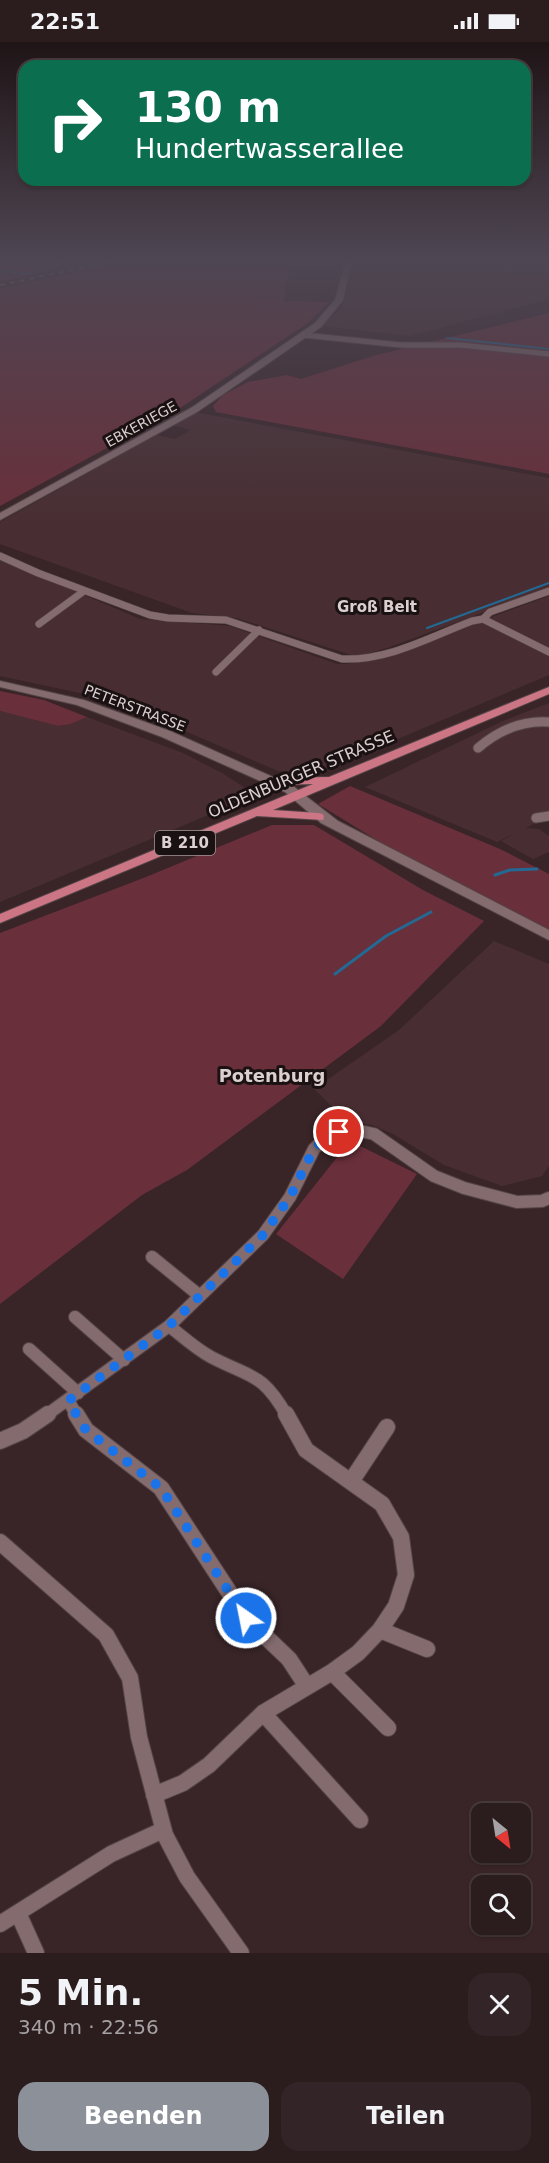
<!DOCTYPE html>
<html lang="de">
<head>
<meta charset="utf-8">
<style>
  body { margin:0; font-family:"DejaVu Sans",sans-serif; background:#332527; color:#f1f3f6; height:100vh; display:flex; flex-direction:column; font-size:22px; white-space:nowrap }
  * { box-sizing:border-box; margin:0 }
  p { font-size:20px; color:#a6a1a4 }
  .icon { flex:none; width:33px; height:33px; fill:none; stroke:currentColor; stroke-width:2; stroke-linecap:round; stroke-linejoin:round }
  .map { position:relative; height:1911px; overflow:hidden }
  .drawer { display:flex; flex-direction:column; background:#2b1c1e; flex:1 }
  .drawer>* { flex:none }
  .guide { position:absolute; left:18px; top:18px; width:513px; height:126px; border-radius:18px; box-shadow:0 2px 4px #0004,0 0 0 2px #473a3c; background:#0b6e4f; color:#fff; overflow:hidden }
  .needle { width:39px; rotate:150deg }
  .fabs { position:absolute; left:471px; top:1761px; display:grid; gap:12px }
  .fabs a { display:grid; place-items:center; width:60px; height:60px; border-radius:12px; background:#2b1c1e; box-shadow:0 2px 4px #0004,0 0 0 2px #473a3c; font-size:30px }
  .pin { position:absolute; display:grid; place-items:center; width:51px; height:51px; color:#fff; margin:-26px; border:3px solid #fff; border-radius:50%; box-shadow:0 2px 6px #0007 }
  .me { position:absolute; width:66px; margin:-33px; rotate:327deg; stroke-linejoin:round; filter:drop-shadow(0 0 4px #0008) }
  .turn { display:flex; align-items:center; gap:21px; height:126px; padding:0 18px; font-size:27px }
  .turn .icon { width:78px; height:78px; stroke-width:2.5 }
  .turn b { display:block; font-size:42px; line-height:51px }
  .round { display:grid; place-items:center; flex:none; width:63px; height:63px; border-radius:18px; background:#332527 }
  .summary { display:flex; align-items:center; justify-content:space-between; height:102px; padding:0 18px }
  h1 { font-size:36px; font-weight:600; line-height:45px }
  .cta { display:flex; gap:12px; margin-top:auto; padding:12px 18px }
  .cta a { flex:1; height:69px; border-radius:18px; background:#8c9099; color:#fff; font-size:24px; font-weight:600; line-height:69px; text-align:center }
  .cta a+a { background:#332527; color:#f1f3f6 }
  .status { display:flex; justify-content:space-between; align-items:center; height:42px; padding:0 30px; background:#2b1c1e; direction:ltr }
  .status svg { height:16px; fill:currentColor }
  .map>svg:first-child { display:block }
  .built { fill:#482e32 }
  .green { fill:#692f3a }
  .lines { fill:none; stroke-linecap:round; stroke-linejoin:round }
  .stream-far1 { stroke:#236993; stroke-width:2 }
  .stream { stroke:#236993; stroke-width:3 }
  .street-far4-casing { stroke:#544446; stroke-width:7 }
  .street-far3-casing { stroke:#544446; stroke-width:8 }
  .street-far2-casing { stroke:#544446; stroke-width:11 }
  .street-far1-casing { stroke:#544446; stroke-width:14 }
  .street-casing { stroke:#544446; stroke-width:18 }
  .secondary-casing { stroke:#544446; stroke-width:2 }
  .primary-casing { stroke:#544446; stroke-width:2 }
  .street-far4 { stroke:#836b6e; stroke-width:5 }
  .street-far3 { stroke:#836b6e; stroke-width:7 }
  .street-far2 { stroke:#836b6e; stroke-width:9 }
  .street-far1 { stroke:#836b6e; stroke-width:12 }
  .street { stroke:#836b6e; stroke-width:16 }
  .secondary { fill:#836b6e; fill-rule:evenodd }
  .primary { fill:#cc7584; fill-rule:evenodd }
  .rail { stroke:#8d7d7f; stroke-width:2; stroke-dasharray:5 5; stroke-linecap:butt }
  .route { stroke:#1a73e8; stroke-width:10; stroke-dasharray:0 18 }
  .labels { text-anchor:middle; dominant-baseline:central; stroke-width:6; stroke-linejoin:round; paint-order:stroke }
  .far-street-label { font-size:14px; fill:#dccfd0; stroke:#1a1112 }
  .far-neighbourhood-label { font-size:15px; font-weight:bold; fill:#dccfd0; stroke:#1a1112 }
  .shield { fill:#1a1112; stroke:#a29697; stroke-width:1.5 }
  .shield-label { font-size:15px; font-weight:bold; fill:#dccfd0 }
  .street-label { font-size:16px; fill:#dccfd0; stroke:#1a1112 }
  .neighbourhood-label { font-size:18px; font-weight:bold; fill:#dccfd0; stroke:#1a1112 }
</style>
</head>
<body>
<div class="status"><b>22:51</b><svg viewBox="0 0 49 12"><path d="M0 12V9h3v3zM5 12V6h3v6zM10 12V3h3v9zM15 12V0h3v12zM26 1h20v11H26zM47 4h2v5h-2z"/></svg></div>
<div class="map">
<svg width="549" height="1911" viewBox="0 0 549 1911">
  <rect width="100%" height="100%" fill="#392528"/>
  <!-- built -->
  <path class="built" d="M402,218H471L492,222L494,218H519L549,221V257L410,294L322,284L342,266L355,226L396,228Z
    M194,370L549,436V546L387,606L360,614L351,613L237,576L192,571L0,502V480L157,393L175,397L190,388L172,383Z
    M0,517L140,577L230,584L337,622H346L377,617L549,554V633L317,731L278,729L180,687L89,653L0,634Z
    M549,661V774L526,786L539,787L549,794V810L533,817L501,799L519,789L497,800L365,745L503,679Z
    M0,669L58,684L71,682L87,675L183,711L222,731L256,753L0,860Z
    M494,899L549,922V1124L542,1134L502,1144L444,1123L393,1092L372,1083L348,1080L314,1047L399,988Z"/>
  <!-- green -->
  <path class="green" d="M0,218H102L0,240Z
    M130,218H295L286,240L284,259L329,260L308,281L177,368L0,464V247Z
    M549,271V432L216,370L213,364L223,353L248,340L287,333L301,337L373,314Z
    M0,649L44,658L87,675L71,682L58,684L0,669Z
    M350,744L500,807L549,832V889L393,808L318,762Z
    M272,783H314L423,848L484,879L381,984L187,1128L142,1153L0,1262V891L146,835Z
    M350,1099L417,1132L343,1237L276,1192Z"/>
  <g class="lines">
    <!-- stream-far1 -->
    <path class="stream-far1" d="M0,228L27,232L69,218
      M447,296L549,307
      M427,586L549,541"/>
    <!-- stream -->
    <path class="stream" d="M495,833L510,828L537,827
      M335,932L386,894L431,870"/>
    <defs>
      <path id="street-far4" d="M303,293L401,303H460L549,312"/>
      <path id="street-far3" d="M0,514L38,531L150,573L168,576L226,578L342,617C388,619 430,595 472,579L483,577L549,610
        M483,577L490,570L549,549
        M39,582L84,549
        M216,630L259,588"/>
      <path id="street-far2" d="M478,706C498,689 522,678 549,680
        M536,776L549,774"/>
      <path id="street-far1" d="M152,1215L200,1254
        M75,1275L124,1318
        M169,1284C182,1294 196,1307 211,1315C251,1336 262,1330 287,1374
        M29,1307L78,1351
        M68,1358L77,1374
        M45,1374L169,1284L263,1193L290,1155L314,1107L325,1096L339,1090L360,1089L374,1092L434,1134L464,1146L517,1160L542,1159L549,1156"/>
      <path id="street" d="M76,1372L86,1388L161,1446L246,1576L289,1617L306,1643
        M0,1399L23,1389L48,1372
        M352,1438L387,1385
        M0,1500L106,1593L130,1636L139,1695L165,1793L187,1835L241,1911
        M380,1588L427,1607
        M332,1630L388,1686
        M263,1671L360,1778
        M154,1753L183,1741L209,1723L263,1671L332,1630L358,1611L380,1588L396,1564L406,1533L401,1495L382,1462L306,1408L286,1372
        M18,1871L36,1911
        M0,1882L111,1812L163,1788"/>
      <path id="secondary" d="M346,218H352L343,258L321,285L197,370L0,478V471L191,366L315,281L335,258Z
        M0,639L84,658L170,689L293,744L338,779L549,888V898L321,781L285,750L162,695L77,663L0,645Z"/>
      <path id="primary" d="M549,645V652L273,768L318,771L323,772L324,775L323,778L257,774L0,881V872L313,742L272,743L268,742L266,739L268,736L329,735Z"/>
    </defs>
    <!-- street-far4 casing -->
    <use href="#street-far4" class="street-far4-casing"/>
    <!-- street-far3 casing -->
    <use href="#street-far3" class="street-far3-casing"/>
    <!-- street-far2 casing -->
    <use href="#street-far2" class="street-far2-casing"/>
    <!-- street-far1 casing -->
    <use href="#street-far1" class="street-far1-casing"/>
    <!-- street casing -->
    <use href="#street" class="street-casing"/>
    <!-- secondary casing -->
    <use href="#secondary" class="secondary-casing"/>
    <!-- primary casing -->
    <use href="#primary" class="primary-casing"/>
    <!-- street-far4 -->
    <use href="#street-far4" class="street-far4"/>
    <!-- street-far3 -->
    <use href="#street-far3" class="street-far3"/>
    <!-- street-far2 -->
    <use href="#street-far2" class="street-far2"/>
    <!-- street-far1 -->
    <use href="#street-far1" class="street-far1"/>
    <!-- street -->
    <use href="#street" class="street"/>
    <!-- secondary -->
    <use href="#secondary" class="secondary"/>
    <!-- primary -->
    <use href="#primary" class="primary"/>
    <!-- rail -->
    <path class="rail" d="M0,243L120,218"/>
  </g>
  <!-- sky -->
  <linearGradient id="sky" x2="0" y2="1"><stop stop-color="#1f1416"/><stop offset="0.45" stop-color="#4e4653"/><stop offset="1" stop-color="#4e4653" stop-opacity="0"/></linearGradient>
  <rect width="549" height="485" fill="url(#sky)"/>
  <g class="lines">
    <!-- route -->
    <path class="route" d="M246,1576L161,1446L86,1388L68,1359L169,1284L263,1193L290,1155L314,1107L325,1096L339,1090"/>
  </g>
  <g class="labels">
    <!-- far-street labels -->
    <g class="far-street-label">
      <text transform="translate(141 382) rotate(-29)">EBKERIEGE</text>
      <text transform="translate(135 666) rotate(21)">PETERSTRASSE</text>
    </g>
    <!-- far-neighbourhood labels -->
    <g class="far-neighbourhood-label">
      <text x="377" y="565">Groß Belt</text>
    </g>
    <!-- shield labels -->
    <rect class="shield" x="155" y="789" width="60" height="24" rx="4.5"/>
    <g class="shield-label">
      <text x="185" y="801">B 210</text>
    </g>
    <!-- street labels -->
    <g class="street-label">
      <text transform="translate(301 732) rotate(-23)">OLDENBURGER STRASSE</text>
    </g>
    <!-- neighbourhood labels -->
    <g class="neighbourhood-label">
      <text x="272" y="1033">Potenburg</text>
    </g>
  </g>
</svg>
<div class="fabs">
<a><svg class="needle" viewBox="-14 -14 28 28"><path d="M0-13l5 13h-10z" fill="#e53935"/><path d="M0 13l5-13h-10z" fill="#a6a1a4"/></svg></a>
<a><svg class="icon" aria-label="search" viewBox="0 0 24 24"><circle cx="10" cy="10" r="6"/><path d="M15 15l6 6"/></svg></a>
</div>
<div class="pin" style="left:339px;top:1090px;background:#d93025"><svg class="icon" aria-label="arrive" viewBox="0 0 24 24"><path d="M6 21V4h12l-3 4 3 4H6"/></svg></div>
<svg class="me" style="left:246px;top:1576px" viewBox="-20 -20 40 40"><circle r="17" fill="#1a73e8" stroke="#fff" stroke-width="3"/><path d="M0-11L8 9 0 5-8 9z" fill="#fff"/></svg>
<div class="guide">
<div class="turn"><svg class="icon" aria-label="right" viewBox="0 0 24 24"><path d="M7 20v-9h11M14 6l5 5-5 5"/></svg><div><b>130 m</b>Hundertwasserallee</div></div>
</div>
</div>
<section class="drawer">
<div class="summary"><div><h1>5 Min.</h1><p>340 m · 22:56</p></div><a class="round"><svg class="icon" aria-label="close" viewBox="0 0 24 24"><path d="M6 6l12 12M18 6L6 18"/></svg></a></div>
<div class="cta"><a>Beenden</a><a>Teilen</a></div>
</section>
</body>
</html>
